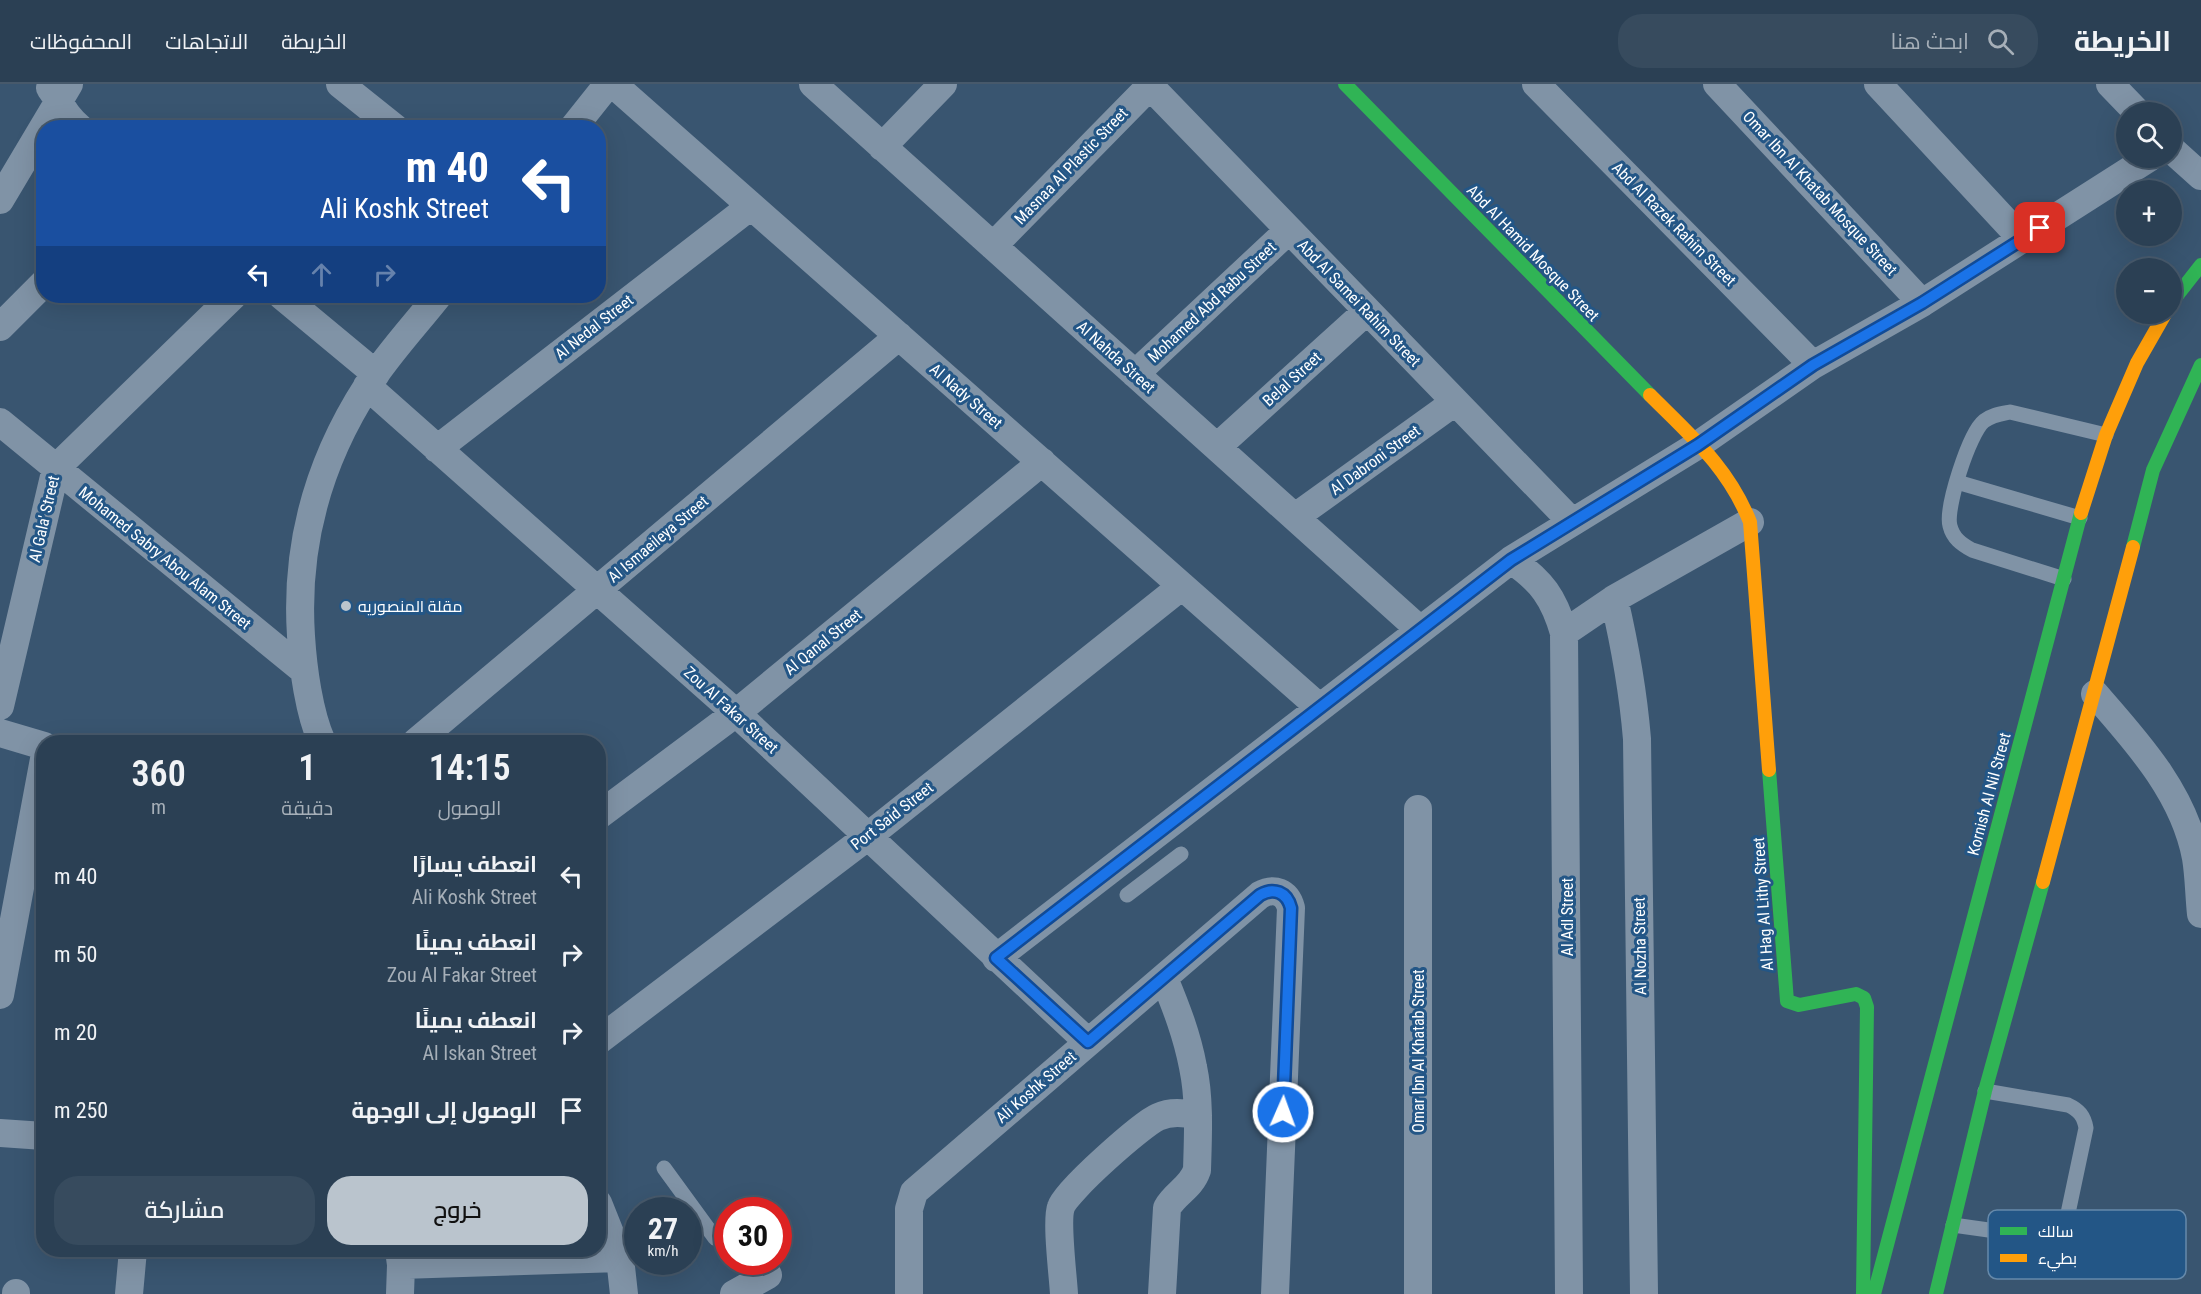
<!DOCTYPE html>
<html lang="ar">
<head>
<meta charset="utf-8">
<style>
  body { margin:0; font-family:"Roboto Condensed",Cairo,sans-serif; background:#374b5e; color:#f1f3f6; direction:rtl; height:100vh; display:flex; flex-direction:column; font-size:22px; white-space:nowrap }
  * { box-sizing:border-box; margin:0 }
  p { font-size:20px; color:#a6afb8 }
  .icon { flex:none; width:33px; height:33px; fill:none; stroke:currentColor; stroke-width:2; stroke-linecap:round; stroke-linejoin:round }
  .map { position:relative; flex:1; overflow:hidden; direction:ltr }
  .panel { position:absolute; left:36px; top:651px; width:570px; height:522px; display:flex; flex-direction:column; background:#2b4054; border-radius:24px; box-shadow:0 6px 24px #0002,0 0 0 2px #47596b; direction:rtl }
  .panel>* { flex:none }
  .banner { position:absolute; left:36px; top:36px; width:570px; height:183px; border-radius:24px; box-shadow:0 6px 24px #0002,0 0 0 2px #47596b; direction:rtl; background:#1a4fa0; color:#fff; overflow:hidden }
  .fabs { position:absolute; left:2116px; top:18px; display:grid; gap:12px }
  .fabs a { display:grid; place-items:center; width:66px; height:66px; border-radius:50%; background:#2b4054; box-shadow:0 6px 24px #0002,0 0 0 2px #47596b; font-size:30px }
  .speed { position:absolute; left:624px; top:1113px; display:flex; gap:12px; font-size:30px; font-weight:700; text-align:center }
  .speed>* { display:grid; place-content:center; width:78px; height:78px; border-radius:50%; background:#2b4054; box-shadow:0 6px 24px #0002,0 0 0 2px #47596b; line-height:1 }
  .speed small { font-size:15px; font-weight:400 }
  .speed .limit { border:9px solid #d22; background:#fff; color:#111 }
  .pin { position:absolute; display:grid; place-items:center; width:51px; height:51px; color:#fff; margin:-26px; border-radius:12px; box-shadow:0 3px 9px #0006 }
  .me { position:absolute; width:66px; margin:-33px; rotate:2deg; stroke-linejoin:round; filter:drop-shadow(0 0 4px #0008) }
  .turn { display:flex; align-items:center; gap:21px; height:126px; padding:0 18px; font-size:27px }
  .turn .icon { width:78px; height:78px; stroke-width:2.5 }
  .turn b { display:block; font-size:42px; line-height:51px }
  .lanes { display:flex; align-items:center; height:57px; padding:0 18px; background:#0003; justify-content:center; gap:30px; direction:ltr }
  .lanes .off { opacity:.35 }
  .eta { display:flex; justify-content:space-evenly; align-items:center; height:102px; text-align:center }
  .eta b { font-size:36px; font-weight:600; line-height:42px }
  .action { display:flex; gap:12px; margin-top:auto; padding:12px 18px }
  .action a { flex:1; height:69px; border-radius:24px; background:#bac4cd; color:#111; font-size:24px; font-weight:600; line-height:69px; text-align:center }
  .action a+a { background:#374b5e; color:#f1f3f6 }
  ul { padding:0; list-style:none }
  li { display:flex; align-items:center; gap:18px; height:78px; padding:0 18px }
  li div { flex:1 }
  li b { display:block; font-size:22px }
  li em { font-style:normal }
  header { display:flex; align-items:center; gap:36px; box-sizing:border-box; height:84px; padding:0 30px; background:#2b4054; border-bottom:2px solid #47596b }
  header strong { font-size:28px }
  nav { display:flex; gap:33px; margin-inline-start:auto; font-size:21px }
  .search { width:420px; height:54px; background:#374b5e; display:flex; align-items:center; gap:15px; box-sizing:border-box; padding:0 21px; border-radius:24px; color:#a6afb8; font-size:22px }
  .map>svg:first-child { display:block }
  .lines { fill:none; stroke-linecap:round; stroke-linejoin:round }
  .lane { stroke:#8093a6; stroke-width:15 }
  .street { stroke:#8093a6; stroke-width:28 }
  .fast { stroke:#30b455; stroke-width:14 }
  .slow { stroke:#ff9f0a; stroke-width:14 }
  .route-casing { stroke:#114b97; stroke-width:15 }
  .route { stroke:#1a73e8; stroke-width:10 }
  .poi-dot { fill:#bac4cd; stroke:#235686; stroke-width:2 }
  .labels { text-anchor:middle; dominant-baseline:central; stroke-width:6; stroke-linejoin:round; paint-order:stroke }
  .street-label { font-size:16px; fill:#fff; stroke:#235686 }
  .poi-label { font-size:16px; fill:#fff; stroke:#235686; text-anchor:start }
  .key { fill:#235686; stroke:#6589aa; stroke-width:1.5 }
  .key-label { font-size:16px; fill:#fff }
</style>
</head>
<body>
<header>
<strong>الخريطة</strong>
<div class="search"><svg class="icon" aria-label="search" viewBox="0 0 24 24"><circle cx="10" cy="10" r="6"/><path d="M15 15l6 6"/></svg>ابحث هنا</div>
<nav><a>الخريطة</a><a>الاتجاهات</a><a>المحفوظات</a></nav>
</header>
<div class="map">
<svg width="2201" height="1210" viewBox="0 0 2201 1210">
  <rect width="100%" height="100%" fill="#395570"/>
  <g class="lines">
    <!-- lane -->
    <path class="lane" d="M1957,398L2080,434
      M2064,495L1972,466C1961,460 1953,454 1950,442C1945,425 1969,349 1984,337C1992,331 2000,330 2010,328L2106,351
      M1127,811L1181,770
      M664,1084L715,1154
      M1953,1141L2046,1154L2061,1144L2067,1134L2086,1044C2084,1032 2079,1026 2068,1021L1985,1007
      M620,1174L638,1162"/>
    <!-- street -->
    <path class="street" d="M340,0L395,44
      M613,0L1319,623
      M813,0L1419,545
      M1148,0L1571,437
      M1536,0L1813,281
      M1717,0L1922,219
      M1878,0L2022,155
      M2110,0L2137,28
      M50,4C61,19 64,31 80,44
      M573,44L608,0
      M882,63L943,0
      M2172,66L2201,92
      M0,116L69,0
      M993,162L1150,2
      M282,212L376,290
      M0,243L44,199
      M1135,290L1289,146
      M367,302L736,629L1088,958
      M0,338L303,586
      M1217,363L1367,227
      M437,365L751,122
      M1295,433L1455,318
      M1511,476C1542,497 1554,514 1564,549L1569,1210
      M1614,515C1625,562 1633,607 1637,655L1644,1210
      M1564,549L1614,515L1750,438
      M2095,610C2137,658 2184,709 2196,774C2199,792 2199,811 2201,830
      M0,622L56,384L233,212
      M0,649L44,662
      M322,658C309,629 303,584 301,552C295,461 318,378 368,301C388,270 415,241 438,212
      M416,658L899,252
      M598,732L736,629L1042,378
      M996,874L1511,476L1698,361L1813,281L1922,219L2149,74
      M0,911L44,675
      M598,957L867,753L1182,502
      M0,1049L44,1052
      M598,1119L620,1174L624,1210
      M399,1166L401,1181L400,1210
      M401,1181L620,1174
      M16,1210V1209
      M129,1210L133,1166
      M734,1210L768,1191
      M909,1210V1125L914,1108L1260,811C1274,803 1287,808 1291,824L1275,1210
      M1064,1210C1063,1192 1056,1137 1061,1123C1065,1108 1142,1040 1158,1033C1171,1027 1184,1029 1198,1031
      M1162,1210L1167,1124C1175,1109 1191,1104 1197,1086C1198,1052 1200,1016 1193,983C1187,951 1176,923 1164,894
      M1418,1210V725"/>
    <!-- fast -->
    <path class="fast" d="M1345,0L1650,311
      M2172,218L2201,181
      M2133,463L2153,386L2201,281
      M1769,686L1787,917L1799,921L1856,910L1864,914L1867,923L1863,1210
      M1874,1210L2081,429
      M1936,1210L1985,1007L2043,798"/>
    <!-- slow -->
    <path class="slow" d="M1650,311C1691,352 1728,383 1750,438L1769,686
      M2081,429L2106,351L2137,279L2165,230
      M2043,798L2133,463"/>
  </g>
  <g class="lines">
    <defs>
      <path id="route" d="M1283,1028L1291,824C1287,808 1274,803 1260,811L1088,958L996,874L1511,476L1698,361L1813,281L1922,219L2040,144"/>
    </defs>
    <!-- route casing -->
    <use href="#route" class="route-casing"/>
    <!-- route -->
    <use href="#route" class="route"/>
  </g>
  <!-- markers -->
  <circle class="poi-dot" cx="346" cy="522" r="6"/>
  <g class="labels">
    <!-- street labels -->
    <g class="street-label">
      <text transform="translate(1071 82) rotate(-46)">Masnaa Al Plastic Street</text>
      <text transform="translate(1820 109) rotate(47)">Omar Ibn Al Khatab Mosque Street</text>
      <text transform="translate(1674 140) rotate(45)">Abd Al Razek Rahim Street</text>
      <text transform="translate(1533 169) rotate(46)">Abd Al Hamid Mosque Street</text>
      <text transform="translate(1212 218) rotate(-43)">Mohamed Abd Rabu Street</text>
      <text transform="translate(1359 219) rotate(46)">Abd Al Samei Rahim Street</text>
      <text transform="translate(594 243) rotate(-38)">Al Nedal Street</text>
      <text transform="translate(1116 273) rotate(42)">Al Nahda Street</text>
      <text transform="translate(1292 295) rotate(-42)">Belal Street</text>
      <text transform="translate(966 312) rotate(41)">Al Nady Street</text>
      <text transform="translate(1375 376) rotate(-36)">Al Dabroni Street</text>
      <text transform="translate(44 435) rotate(-77)">Al Gala' Street</text>
      <text transform="translate(658 455) rotate(-40)">Al Ismaeileya Street</text>
      <text transform="translate(165 474) rotate(39)">Mohamed Sabry Abou Alam Street</text>
      <text transform="translate(823 558) rotate(-39)">Al Qanal Street</text>
      <text transform="translate(731 626) rotate(42)">Zou Al Fakar Street</text>
      <text transform="translate(1989 710) rotate(-75)">Kornish Al Nil Street</text>
      <text transform="translate(892 732) rotate(-38)">Port Said Street</text>
      <text transform="translate(1763 820) rotate(-94)">Al Hag Al Lithy Street</text>
      <text transform="translate(1567 833) rotate(-90)">Al Adl Street</text>
      <text transform="translate(1640 862) rotate(-91)">Al Nozha Street</text>
      <text transform="translate(1418 967) rotate(-90)">Omar Ibn Al Khatab Street</text>
      <text transform="translate(1036 1003) rotate(-41)">Ali Koshk Street</text>
    </g>
    <!-- poi labels -->
    <g class="poi-label">
      <text x="358" y="522">مقلة المنصوريه</text>
    </g>
  </g>
  <!-- legend -->
  <rect x="1988" y="1126" width="198" height="69" rx="9" class="key"/>
  <rect x="2000" y="1143" width="27" height="8" fill="#30b455"/>
  <rect x="2000" y="1170" width="27" height="8" fill="#ff9f0a"/>
  <g class="key-label">
    <text x="2038" y="1153">سالك</text>
    <text x="2038" y="1180">بطيء</text>
  </g>
</svg>
<div class="fabs">
<a><svg class="icon" aria-label="search" viewBox="0 0 24 24"><circle cx="10" cy="10" r="6"/><path d="M15 15l6 6"/></svg></a>
<a>+</a>
<a>−</a>
</div>
<div class="speed"><div>27<small>km/h</small></div><div class="limit">30</div></div>
<div class="pin" style="left:2040px;top:144px;background:#d93025"><svg class="icon" aria-label="arrive" viewBox="0 0 24 24"><path d="M6 21V4h12l-3 4 3 4H6"/></svg></div>
<svg class="me" style="left:1283px;top:1028px" viewBox="-20 -20 40 40"><circle r="17" fill="#1a73e8" stroke="#fff" stroke-width="3"/><path d="M0-11L8 9 0 5-8 9z" fill="#fff"/></svg>
<div class="banner">
<div class="turn"><svg class="icon" aria-label="left" viewBox="0 0 24 24"><path d="M17 20v-9H6M10 6l-5 5 5 5"/></svg><div><b>40 m</b>Ali Koshk Street</div></div>
<div class="lanes"><svg class="icon" aria-label="left" viewBox="0 0 24 24"><path d="M17 20v-9H6M10 6l-5 5 5 5"/></svg><svg class="icon off" aria-label="ahead" viewBox="0 0 24 24"><path d="M12 20V5M6 11l6-6 6 6"/></svg><svg class="icon off" aria-label="right" viewBox="0 0 24 24"><path d="M7 20v-9h11M14 6l5 5-5 5"/></svg></div>
</div>
<section class="panel">
<div class="eta">
<div><b>14:15</b><p>الوصول</p></div>
<div><b>1</b><p>دقيقة</p></div>
<div><b>360</b><p>m</p></div>
</div>
<ul>
<li><svg class="icon" aria-label="left" viewBox="0 0 24 24"><path d="M17 20v-9H6M10 6l-5 5 5 5"/></svg><div><b>انعطف يسارًا</b><p>Ali Koshk Street</p></div><em>40 m</em></li>
<li><svg class="icon" aria-label="right" viewBox="0 0 24 24"><path d="M7 20v-9h11M14 6l5 5-5 5"/></svg><div><b>انعطف يمينًا</b><p>Zou Al Fakar Street</p></div><em>50 m</em></li>
<li><svg class="icon" aria-label="right" viewBox="0 0 24 24"><path d="M7 20v-9h11M14 6l5 5-5 5"/></svg><div><b>انعطف يمينًا</b><p>Al Iskan Street</p></div><em>20 m</em></li>
<li><svg class="icon" aria-label="arrive" viewBox="0 0 24 24"><path d="M6 21V4h12l-3 4 3 4H6"/></svg><div><b>الوصول إلى الوجهة</b></div><em>250 m</em></li>
</ul>
<div class="action"><a>خروج</a><a>مشاركة</a></div>
</section>
</div>
</body>
</html>
